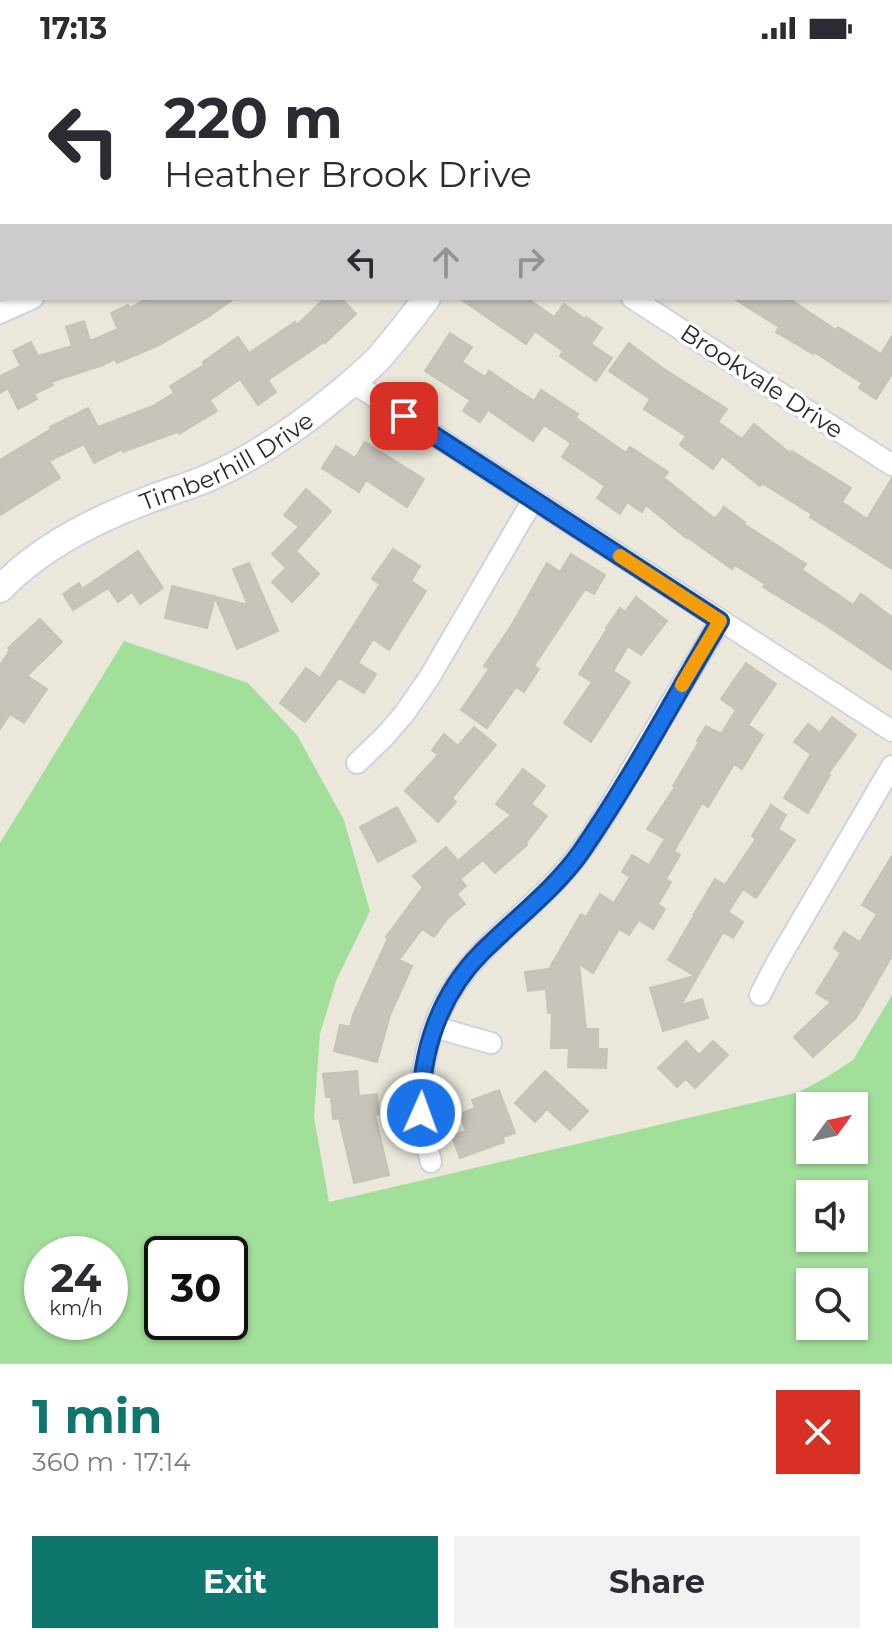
<!DOCTYPE html>
<html lang="en">
<head>
<meta charset="utf-8">
<style>
  body { margin:0; font-family:Montserrat,sans-serif; background:#f2f2f3; color:#2b2b33; height:100vh; display:flex; flex-direction:column; font-size:30px; white-space:nowrap }
  * { box-sizing:border-box; margin:0 }
  p { font-size:26px; color:#7c7c81 }
  .icon { flex:none; width:44px; height:44px; fill:none; stroke:currentColor; stroke-width:2; stroke-linecap:round; stroke-linejoin:round }
  .map { position:relative; height:1308px; overflow:hidden }
  .drawer { display:flex; flex-direction:column; background:#fff; flex:1 }
  .drawer>* { flex:none }
  .banner { position:absolute; left:0px; top:0px; width:892px; height:244px; box-shadow:0 2px 6px #0004; background:#fff; color:#2b2b33; overflow:hidden }
  .needle { width:52px; rotate:57deg }
  .buttons { position:absolute; left:796px; top:1036px; display:grid; gap:16px }
  .buttons a { display:grid; place-items:center; width:72px; height:72px; border-radius:0px; background:#fff; box-shadow:0 2px 6px #0004; font-size:40px }
  .speed { position:absolute; left:24px; top:1180px; display:flex; gap:16px; font-size:40px; font-weight:700; text-align:center }
  .speed>* { display:grid; place-content:center; width:104px; height:104px; border-radius:50%; background:#fff; box-shadow:0 2px 6px #0004; line-height:1 }
  .speed small { font-size:20px; font-weight:400 }
  .speed .limit { border:4px solid #111; border-radius:12px; background:#fff; color:#111 }
  .pin { position:absolute; display:grid; place-items:center; width:68px; height:68px; color:#fff; margin:-34px; border-radius:16px; box-shadow:0 4px 12px #0006 }
  .me { position:absolute; width:88px; margin:-44px; rotate:2deg; stroke-linejoin:round; filter:drop-shadow(0 0 6px #0008) }
  .turn { display:flex; align-items:center; gap:28px; height:168px; padding:0 32px; font-size:36px }
  .turn .icon { width:104px; height:104px; stroke-width:2.5 }
  .turn b { display:block; font-size:56px; line-height:68px }
  .lanes { display:flex; align-items:center; height:76px; padding:0 32px; background:#0003; justify-content:center; gap:40px; direction:ltr }
  .lanes .off { opacity:.35 }
  .round { display:grid; place-items:center; flex:none; width:84px; height:84px; border-radius:0px; background:#f2f2f3 }
  .summary { display:flex; align-items:center; justify-content:space-between; height:136px; padding:0 32px }
  h1 { font-size:48px; font-weight:700; line-height:60px; color:#0f766e }
  .primary-button { display:flex; gap:16px; margin-top:auto; padding:16px 32px }
  .primary-button a { flex:1; height:92px; border-radius:0px; background:#0f766e; color:#fff; font-size:32px; font-weight:700; line-height:92px; text-align:center }
  .primary-button a+a { background:#f2f2f3; color:#2b2b33 }
  .status { display:flex; justify-content:space-between; align-items:center; height:56px; padding:0 40px; background:#fff; direction:ltr }
  .status svg { height:22px; fill:currentColor }
  .map>svg:first-child { display:block }
  .green { fill:#a2df9a; fill-rule:evenodd }
  .building { fill:#c6c4bb; stroke:#c6c4b5; stroke-width:2 }
  .lines { fill:none; stroke-linecap:round; stroke-linejoin:round }
  .minor-casing { stroke:#d1d1e1; stroke-width:24 }
  .tertiary-casing { stroke:#d1d1e1; stroke-width:30 }
  .minor { stroke:#fff; stroke-width:20 }
  .tertiary { stroke:#fff; stroke-width:26 }
  .route-casing { stroke:#114b97; stroke-width:20 }
  .route { stroke:#1a73e8; stroke-width:14 }
  .slow { stroke:#f59e0b; stroke-width:14 }
  .labels { text-anchor:middle; dominant-baseline:central; stroke-width:7; stroke-linejoin:round; paint-order:stroke }
  .street-label { font-size:24px; fill:#292929; stroke:#fff }
</style>
</head>
<body>
<div class="status"><b>17:13</b><svg viewBox="0 0 49 12"><path d="M0 12V9h3v3zM5 12V6h3v6zM10 12V3h3v9zM15 12V0h3v12zM26 1h20v11H26zM47 4h2v5h-2z"/></svg></div>
<div class="map">
<svg width="892" height="1308" viewBox="0 0 892 1308">
  <rect width="100%" height="100%" fill="#ebe8db"/>
  <!-- green -->
  <path class="green" d="M124,585L248,627L297,679L344,764L370,855L336,925L320,978L314,1061L329,1146L799,1036L827,1021L853,1004L892,939V1308H0V787ZM854,1050V1094H810V1050ZM810,1138H854V1182H810ZM42,1198H110V1266H42ZM162,1198H230V1266H162ZM810,1226H854V1270H810Z"/>
  <!-- building -->
  <path class="building" d="M148,242H235L208,261L159,289L117,307L115,303L103,309L51,326L53,329L34,338L37,343L18,353L8,332L0,337V320L21,310L13,295L31,286L38,300L72,290L66,271L84,265L90,285L118,273L111,257L128,249L130,252Z
    M325,242H341L356,258L325,287L324,286L268,324L276,336L258,349L240,323L210,344L217,355L179,378L177,376L123,396L122,393L94,407L84,388L49,405L60,422L0,459V404L51,373L50,371L88,352L98,371L153,350L174,337L170,330L204,309L203,306L238,281L249,297L295,266L297,269Z
    M459,242H527L554,261L564,248L585,263L586,261L602,272L591,288L612,302L596,325L560,300L563,295L535,275L526,288Z
    M733,242H788L836,274L838,271L881,298L892,280V318L876,343L859,332L862,327L814,296L813,298L776,276L779,271Z
    M450,277L472,291L462,306L485,321L489,315L534,345L541,334L578,358L576,362L626,397L630,391L668,416L664,422L715,463L724,451L745,466L744,468L806,508L802,514L853,549L861,538L892,561V614L827,570L763,531L765,528L735,509L732,513L687,481L686,482L646,449L642,456L627,446L620,458L597,442L605,430L562,401L571,387L544,369L533,385L488,354L480,366L463,355L470,344L425,315Z
    M629,287L664,313L727,353L718,366L742,383L754,368L790,397L792,395L851,432L842,446L867,463L892,422V513L810,461L812,458L762,427L760,430L722,400L713,413L680,389L686,380L644,353L650,343L609,315Z
    M365,386L424,423L407,451L366,424L359,436L322,412L336,390L355,402Z
    M306,433L331,455L296,495L319,518L292,546L272,526L286,512L272,498L299,471L284,459Z
    M393,493L420,510L411,525L426,535L389,594L373,583L358,607L376,618L364,637L339,622L305,666L280,647L306,612L320,622L380,528L372,523Z
    M138,495L163,532L140,548L132,536L118,546L108,532L73,554L63,538L79,527L82,533Z
    M571,498L605,519L594,538L585,533L534,610L539,613L524,636L516,631L487,672L461,654L489,613L484,610L511,570L547,507L560,516Z
    M249,507L278,575L237,593L215,541L207,572L165,562L172,530L248,549L233,513Z
    M636,541L667,565L641,599L628,590L613,615L630,626L591,686L564,667L592,626L579,618L607,573L606,572L620,552L625,556Z
    M40,563L62,586L27,620L47,633L24,667L10,658L0,673V609L10,594L8,592Z
    M746,607L776,628L748,669L763,679L742,713L734,708L708,751L702,747L674,795L680,799L666,823L671,826L658,848L665,853L653,873L639,864L629,879L619,873L593,917L579,908L586,973H598V993H607L606,1012L568,1011L569,992H551L552,957H548L546,933L528,935L525,916L549,913L581,858L586,861L600,838L614,847L630,821L622,816L632,799L649,809L665,783L647,773L675,731L673,730L699,686L697,685L706,670L721,678L736,654L721,643Z
    M832,661L856,679L828,718L830,719L808,757L784,742L811,698L794,686L808,668L820,677Z
    M474,671L496,689L452,742L456,746L438,766L405,735L438,699L432,694L444,678L458,690Z
    M523,713L545,730L531,748L547,760L526,787L527,789L495,817L483,804L460,823L466,830L457,838L465,848L448,862L434,881L422,873L399,904L412,910L390,959L377,1006L334,995L340,969L350,971L353,959L388,882L386,881L423,831L413,820L446,791L458,805L511,759L496,748Z
    M771,749L786,759L778,773L795,784L756,842L743,833L728,856L743,866L733,882L723,876L681,949L702,943L708,962L663,975L650,932L695,920L668,904L695,858H694L715,823L725,829L756,783L752,780Z
    M397,751L416,785L378,806L360,771Z
    M892,800V900L856,962L813,1001L794,981L831,946L816,937L841,897L834,892L844,876L860,886L877,858L862,849Z
    M686,985L699,999L713,985L728,999L695,1032L686,1023L677,1031L658,1012Z
    M357,1015L359,1040L377,1038L379,1058L375,1059L389,1119L354,1127L339,1062L333,1063L331,1041H326L323,1018Z
    M545,1015L588,1055L570,1074L547,1053L535,1066L515,1047Z
    M499,1034L515,1077L503,1081L504,1086L460,1102L452,1080L466,1075L460,1058L475,1052L472,1044Z"/>
  <g class="lines">
    <defs>
      <path id="minor" d="M663,0L666,2
        M328,2L329,0
        M890,145L892,146
        M632,242L892,409
        M0,257L33,242
        M352,326L892,675
        M357,707L384,681L404,658L429,622L533,444
        M760,939L776,908L892,710
        M434,971L491,987
        M431,1106C410,1029 424,957 480,898C512,864 550,836 578,799C600,770 618,737 636,706C664,659 692,612 720,565"/>
      <g id="tertiary">
        <path d="M612,2L614,0"/>
        <path id="s1" d="M0,533C39,492 92,465 145,445C165,437 187,431 208,422C257,401 300,370 341,336C353,326 366,315 377,304C395,284 411,263 427,242"/>
      </g>
    </defs>
    <!-- minor casing -->
    <use href="#minor" class="minor-casing"/>
    <!-- tertiary casing -->
    <use href="#tertiary" class="tertiary-casing"/>
    <!-- minor -->
    <use href="#minor" class="minor"/>
    <!-- tertiary -->
    <use href="#tertiary" class="tertiary"/>
  </g>
  <g class="lines">
    <defs>
      <path id="route" d="M404,360L720,565C674,642 632,722 581,796C554,834 515,863 482,896C439,939 420,997 421,1057"/>
    </defs>
    <!-- route casing -->
    <use href="#route" class="route-casing"/>
    <!-- route -->
    <use href="#route" class="route"/>
    <!-- slow -->
    <path class="slow" d="M620,500L720,565L682,629"/>
  </g>
  <g class="labels">
    <!-- street labels -->
    <g class="street-label">
      <text transform="translate(762 325) rotate(33)">Brookvale Drive</text>
      <text stroke="none"><textPath href="#s1" startOffset="262">Timberhill Drive</textPath></text>
    </g>
  </g>
</svg>
<div class="buttons">
<a><svg class="needle" viewBox="-14 -14 28 28"><path d="M0-13l5 13h-10z" fill="#e53935"/><path d="M0 13l5-13h-10z" fill="#7c7c81"/></svg></a>
<a><svg class="icon" aria-label="sound" viewBox="0 0 24 24"><path d="M4 9h4l5-4v14l-5-4H4zM17 9q2 3 0 6"/></svg></a>
<a><svg class="icon" aria-label="search" viewBox="0 0 24 24"><circle cx="10" cy="10" r="6"/><path d="M15 15l6 6"/></svg></a>
</div>
<div class="speed"><div>24<small>km/h</small></div><div class="limit">30</div></div>
<div class="pin" style="left:404px;top:360px;background:#d93025"><svg class="icon" aria-label="arrive" viewBox="0 0 24 24"><path d="M6 21V4h12l-3 4 3 4H6"/></svg></div>
<svg class="me" style="left:421px;top:1057px" viewBox="-20 -20 40 40"><circle r="17" fill="#1a73e8" stroke="#fff" stroke-width="3"/><path d="M0-11L8 9 0 5-8 9z" fill="#fff"/></svg>
<div class="banner">
<div class="turn"><svg class="icon" aria-label="left" viewBox="0 0 24 24"><path d="M17 20v-9H6M10 6l-5 5 5 5"/></svg><div><b>220 m</b>Heather Brook Drive</div></div>
<div class="lanes"><svg class="icon" aria-label="left" viewBox="0 0 24 24"><path d="M17 20v-9H6M10 6l-5 5 5 5"/></svg><svg class="icon off" aria-label="ahead" viewBox="0 0 24 24"><path d="M12 20V5M6 11l6-6 6 6"/></svg><svg class="icon off" aria-label="right" viewBox="0 0 24 24"><path d="M7 20v-9h11M14 6l5 5-5 5"/></svg></div>
</div>
</div>
<section class="drawer">
<div class="summary"><div><h1>1 min</h1><p>360 m · 17:14</p></div><a class="round" style="background:#d93025;color:#fff"><svg class="icon" aria-label="close" viewBox="0 0 24 24"><path d="M6 6l12 12M18 6L6 18"/></svg></a></div>
<div class="primary-button"><a>Exit</a><a>Share</a></div>
</section>
</body>
</html>
